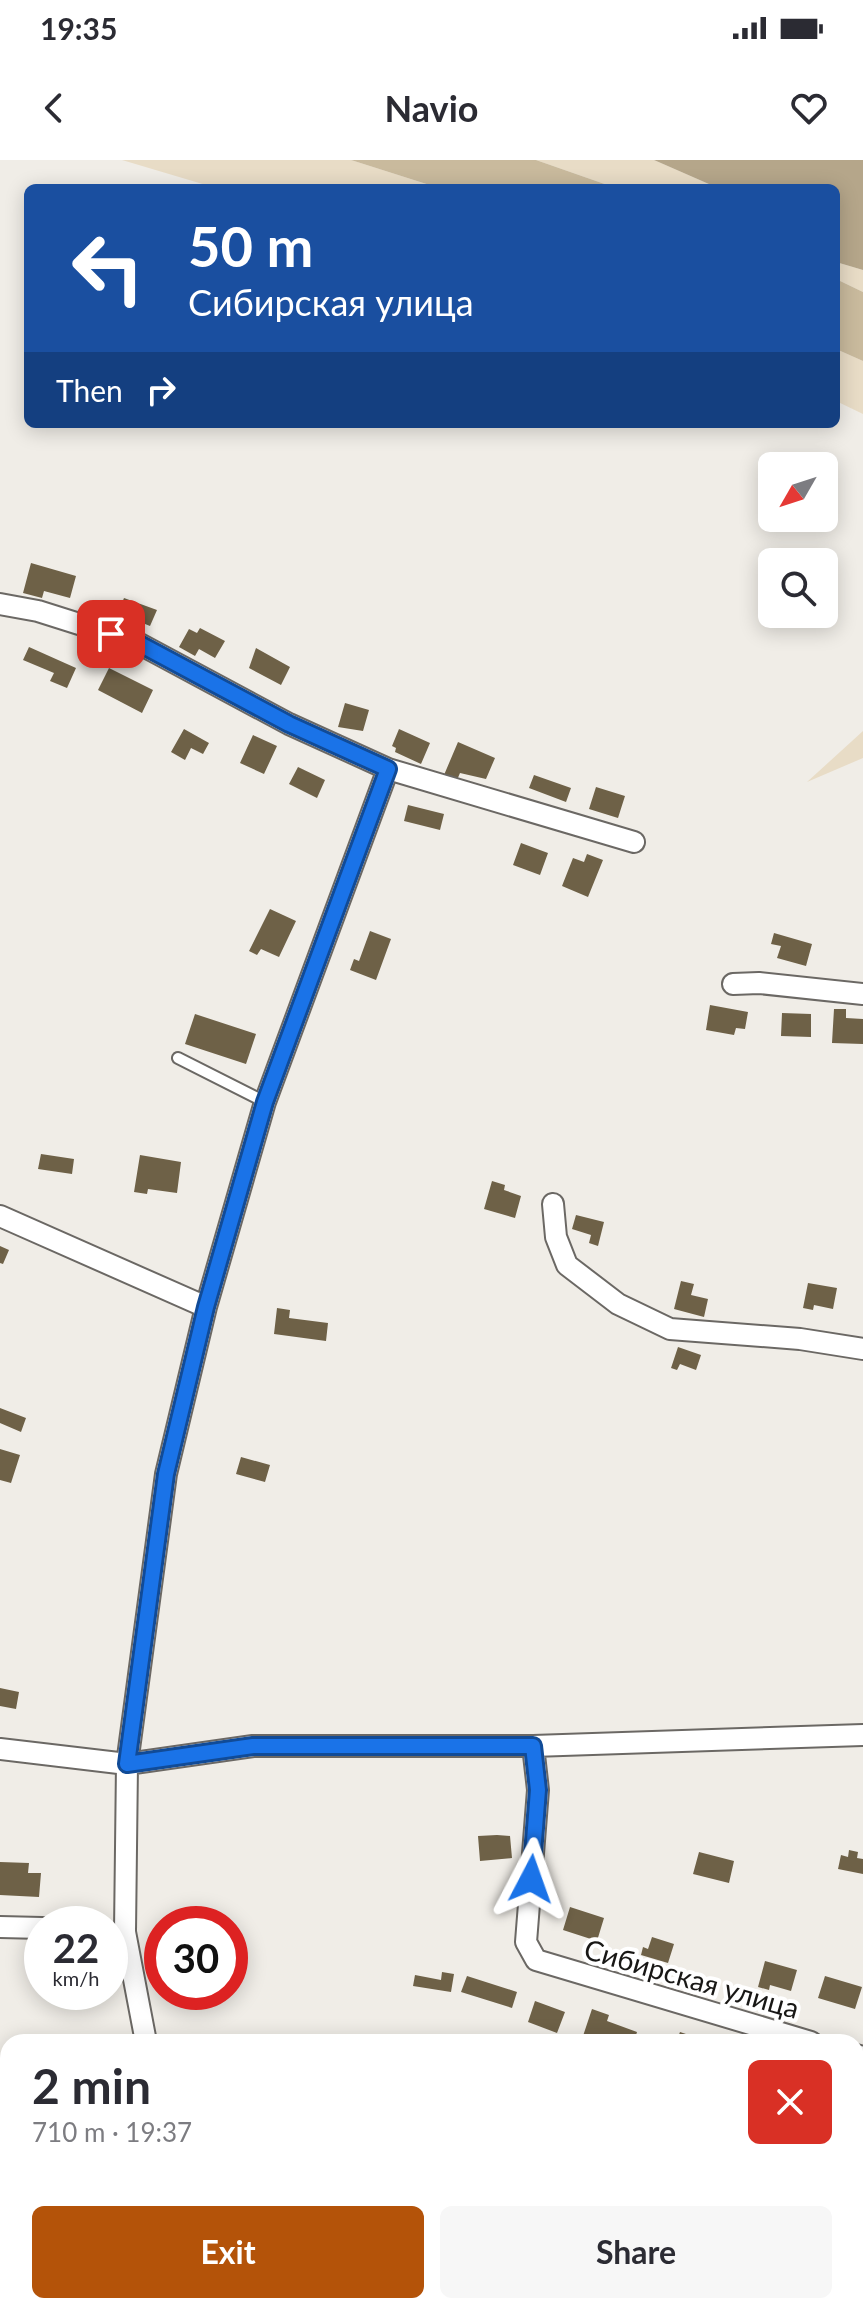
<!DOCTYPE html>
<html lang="en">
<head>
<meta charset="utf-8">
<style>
  body { margin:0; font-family:Lato,sans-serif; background:#f7f7f7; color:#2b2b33; height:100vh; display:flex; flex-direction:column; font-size:30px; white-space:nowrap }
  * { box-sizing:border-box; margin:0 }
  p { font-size:26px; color:#7c7c81 }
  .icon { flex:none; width:44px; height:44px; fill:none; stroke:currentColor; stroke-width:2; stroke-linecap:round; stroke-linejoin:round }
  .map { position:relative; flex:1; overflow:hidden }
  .panel { position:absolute; left:0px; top:1874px; width:864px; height:280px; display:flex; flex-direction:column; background:#fff; border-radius:24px 24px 0 0; box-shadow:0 4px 20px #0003 }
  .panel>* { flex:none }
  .top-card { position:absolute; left:24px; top:24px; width:816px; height:244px; border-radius:12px; box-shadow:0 4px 20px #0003; background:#1a4fa0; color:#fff; overflow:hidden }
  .needle { width:52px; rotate:231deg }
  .buttons { position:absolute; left:758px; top:292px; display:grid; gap:16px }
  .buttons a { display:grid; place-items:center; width:80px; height:80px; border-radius:12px; background:#fff; box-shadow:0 4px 20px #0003; font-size:40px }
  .speed { position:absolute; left:24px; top:1746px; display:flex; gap:16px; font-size:40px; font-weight:700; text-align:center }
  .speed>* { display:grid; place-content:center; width:104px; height:104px; border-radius:50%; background:#fff; box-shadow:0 4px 20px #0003; line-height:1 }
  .speed small { font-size:20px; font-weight:400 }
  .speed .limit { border:12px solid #d22; background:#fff; color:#111 }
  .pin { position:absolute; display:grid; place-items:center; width:68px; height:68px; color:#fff; margin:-34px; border-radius:16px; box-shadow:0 4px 12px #0006 }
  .me { position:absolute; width:88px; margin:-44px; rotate:4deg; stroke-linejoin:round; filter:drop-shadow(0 0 6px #0008) }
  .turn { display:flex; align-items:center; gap:28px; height:168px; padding:0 32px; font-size:36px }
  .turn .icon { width:104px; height:104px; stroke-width:2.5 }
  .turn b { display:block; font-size:56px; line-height:68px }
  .then { display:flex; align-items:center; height:76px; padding:0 32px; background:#0003; gap:16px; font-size:30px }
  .round { display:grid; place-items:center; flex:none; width:84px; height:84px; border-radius:12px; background:#f7f7f7 }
  .summary { display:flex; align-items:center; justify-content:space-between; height:136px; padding:0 32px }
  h1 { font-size:48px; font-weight:700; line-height:60px }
  .cta { display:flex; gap:16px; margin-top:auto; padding:16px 32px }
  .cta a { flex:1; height:92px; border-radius:12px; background:#b45309; color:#fff; font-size:32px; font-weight:700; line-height:92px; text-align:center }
  .cta a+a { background:#f7f7f7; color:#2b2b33 }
  .status { display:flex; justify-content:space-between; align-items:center; height:56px; padding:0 40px; background:#fff; direction:ltr }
  .status svg { height:22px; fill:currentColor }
  header { display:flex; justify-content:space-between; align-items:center; height:104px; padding:0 32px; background:#fff; font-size:36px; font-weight:700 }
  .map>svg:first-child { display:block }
  .green { fill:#e8dcc6 }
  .forest { fill:#b5a68a }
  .water { fill:#c9ba9d }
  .building { fill:#6e6147 }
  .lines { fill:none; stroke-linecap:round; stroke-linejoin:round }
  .lane-casing { stroke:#6b6864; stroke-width:14 }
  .street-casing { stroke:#6b6864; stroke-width:24 }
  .lane { stroke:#fff; stroke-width:10 }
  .street { stroke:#fff; stroke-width:20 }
  .route-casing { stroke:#114b97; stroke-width:20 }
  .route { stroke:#1a73e8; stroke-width:14 }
  .labels { text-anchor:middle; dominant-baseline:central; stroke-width:8; stroke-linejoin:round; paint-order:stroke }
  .street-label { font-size:28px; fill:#181715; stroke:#fff }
</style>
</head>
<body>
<div class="status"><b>19:35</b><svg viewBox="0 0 49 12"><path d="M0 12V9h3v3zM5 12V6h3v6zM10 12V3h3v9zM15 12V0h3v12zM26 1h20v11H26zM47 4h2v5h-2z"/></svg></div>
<header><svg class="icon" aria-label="back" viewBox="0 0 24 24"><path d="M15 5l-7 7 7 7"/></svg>Navio<svg class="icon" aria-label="heart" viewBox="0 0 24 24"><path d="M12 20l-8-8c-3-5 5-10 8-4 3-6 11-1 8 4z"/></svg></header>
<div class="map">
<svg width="863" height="2154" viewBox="0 0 863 2154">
  <rect width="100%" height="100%" fill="#f0ede7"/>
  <!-- green -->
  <path class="green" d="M122,0H351L439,28H216Z
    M536,0H654L718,28H616Z
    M836,102L863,110V132L836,119Z
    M836,189L863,201V254L836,241Z
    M863,571V598L807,622Z"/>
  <!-- forest -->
  <path class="forest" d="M654,0H863V110L836,102V28H718Z"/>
  <!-- water -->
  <path class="water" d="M351,0H536L616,28H439Z
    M836,119L863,132V201L836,189Z"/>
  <!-- building -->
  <path class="building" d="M31,403L76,416L70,438L44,431L42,438L23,433Z
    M124,438L157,450L150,466L118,453Z
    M200,468L225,481L215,498L199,489L195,496L179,487L189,469L197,473Z
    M29,487L76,508L67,528L50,521L54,513L23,500Z
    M256,488L290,507L281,525L249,508Z
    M109,508L153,530L142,553L98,530Z
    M345,543L369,550L363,571L338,567Z
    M184,569L209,583L203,594L191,588L185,600L171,592Z
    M399,569L430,583L421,604L395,592L396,588L392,586Z
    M253,575L277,586L264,614L240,603Z
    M458,582L495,598L486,619L460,613L457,620L444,615Z
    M298,607L325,620L317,638L289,624Z
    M534,615L571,628L566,642L529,628Z
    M596,627L625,636L618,658L589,649Z
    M408,645L444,654L440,670L404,661Z
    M521,683L548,693L540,715L513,705Z
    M587,694L603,700L588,737L562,726L573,698L584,702Z
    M270,749L296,761L279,797L261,789L257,795L249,791Z
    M370,771L391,779L376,820L350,810L354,799L359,801Z
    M774,773L812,784L806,806L777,798L781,786L771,784Z
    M710,845L748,852L745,869L736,868L734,875L706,870Z
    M834,849H846V858L863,859V884L832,883Z
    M782,853L811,854V877L781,876Z
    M195,854L256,874L246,904L185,884Z
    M41,994L74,999L72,1014L38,1009Z
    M140,995L181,1002L177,1033L148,1029L147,1034L134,1032Z
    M492,1021L505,1025L504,1030L521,1036L515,1058L484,1049Z
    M576,1055L604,1062L598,1086L589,1083L591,1075L572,1069Z
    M0,1086L9,1090L3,1104L0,1103Z
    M681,1121L694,1124L691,1135L708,1139L704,1157L674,1149Z
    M808,1123L837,1128L833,1149L814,1145L813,1150L803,1148Z
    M277,1148L290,1150L289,1158L328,1163L326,1181L274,1174Z
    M678,1187L701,1195L696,1210L680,1204L677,1210L671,1208Z
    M0,1248L26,1258L21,1272L0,1263Z
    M0,1289L20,1295L11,1323L0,1320Z
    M241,1297L270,1305L265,1322L236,1314Z
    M0,1528L19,1532L16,1549L0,1546Z
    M497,1675L510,1676L512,1698L480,1701L478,1676Z
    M849,1690L858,1692L857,1698L863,1699V1714L838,1709L841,1695L848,1697Z
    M699,1692L734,1701L729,1723L693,1714Z
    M0,1702L29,1703L28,1713H41L39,1737L0,1735Z
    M570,1747L604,1758L597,1781L563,1770Z
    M652,1777L674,1784L668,1803L641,1795L643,1787L648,1789Z
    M765,1801L797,1810L791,1831L770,1825L769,1830L758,1827Z
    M442,1812L454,1814L451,1832L413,1826L415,1815L441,1820Z
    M467,1816L517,1832L512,1848L461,1832Z
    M825,1816L862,1827L855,1849L818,1838Z
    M535,1841L565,1852L557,1873L528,1862Z
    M592,1849L609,1855L607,1861L637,1872L634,1882H601L583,1876Z
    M680,1872L695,1877L693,1882H676Z"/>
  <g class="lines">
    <defs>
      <path id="lane" d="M178,898L265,942"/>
      <path id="street" d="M0,444L38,451L136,482L289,564L388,609L634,682
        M733,824L759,823L863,834
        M553,1044L556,1077L567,1105L618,1144L670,1169L800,1179L863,1189
        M0,1056L206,1147
        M533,1586L538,1630L526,1782L536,1800L811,1882
        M0,1589L127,1604L253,1586H533L863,1575
        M0,1767L42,1768
        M146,1882L125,1772L127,1604L166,1314L206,1147L265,942L388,609
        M856,1895L863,1897
        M194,2146L195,2154"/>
    </defs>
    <!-- lane casing -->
    <use href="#lane" class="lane-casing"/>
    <!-- street casing -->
    <use href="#street" class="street-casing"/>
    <!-- lane -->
    <use href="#lane" class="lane"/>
    <!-- street -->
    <use href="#street" class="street"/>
  </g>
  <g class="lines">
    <defs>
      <path id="route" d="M111,474L136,482L289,564L388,609L265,942L206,1147L166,1314L127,1604L253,1586H533L538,1630L531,1719"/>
    </defs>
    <!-- route casing -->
    <use href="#route" class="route-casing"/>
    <!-- route -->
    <use href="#route" class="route"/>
  </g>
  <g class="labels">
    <!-- street labels -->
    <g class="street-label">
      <text transform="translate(692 1818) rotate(16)">Сибирская улица</text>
    </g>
  </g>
</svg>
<div class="buttons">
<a><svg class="needle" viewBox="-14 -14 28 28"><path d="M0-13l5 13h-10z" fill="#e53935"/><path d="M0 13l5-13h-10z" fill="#7c7c81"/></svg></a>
<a><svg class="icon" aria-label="search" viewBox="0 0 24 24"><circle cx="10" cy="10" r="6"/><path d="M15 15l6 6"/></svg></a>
</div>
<div class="speed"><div>22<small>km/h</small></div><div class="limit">30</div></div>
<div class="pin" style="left:111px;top:474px;background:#d93025"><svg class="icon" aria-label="arrive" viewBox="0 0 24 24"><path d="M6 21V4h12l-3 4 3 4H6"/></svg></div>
<svg class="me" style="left:531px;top:1719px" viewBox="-20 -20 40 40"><path d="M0-17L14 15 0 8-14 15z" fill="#1a73e8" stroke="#fff" stroke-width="4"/></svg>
<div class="top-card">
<div class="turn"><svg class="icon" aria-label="left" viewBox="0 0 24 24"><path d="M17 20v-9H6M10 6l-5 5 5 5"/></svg><div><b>50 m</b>Сибирская улица</div></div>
<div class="then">Then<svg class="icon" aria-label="right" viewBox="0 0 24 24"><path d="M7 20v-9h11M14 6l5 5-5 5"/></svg></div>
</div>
<section class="panel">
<div class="summary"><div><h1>2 min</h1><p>710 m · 19:37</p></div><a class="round" style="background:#d93025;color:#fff"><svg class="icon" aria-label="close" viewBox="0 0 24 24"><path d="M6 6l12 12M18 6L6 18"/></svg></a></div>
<div class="cta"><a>Exit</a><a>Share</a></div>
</section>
</div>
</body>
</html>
